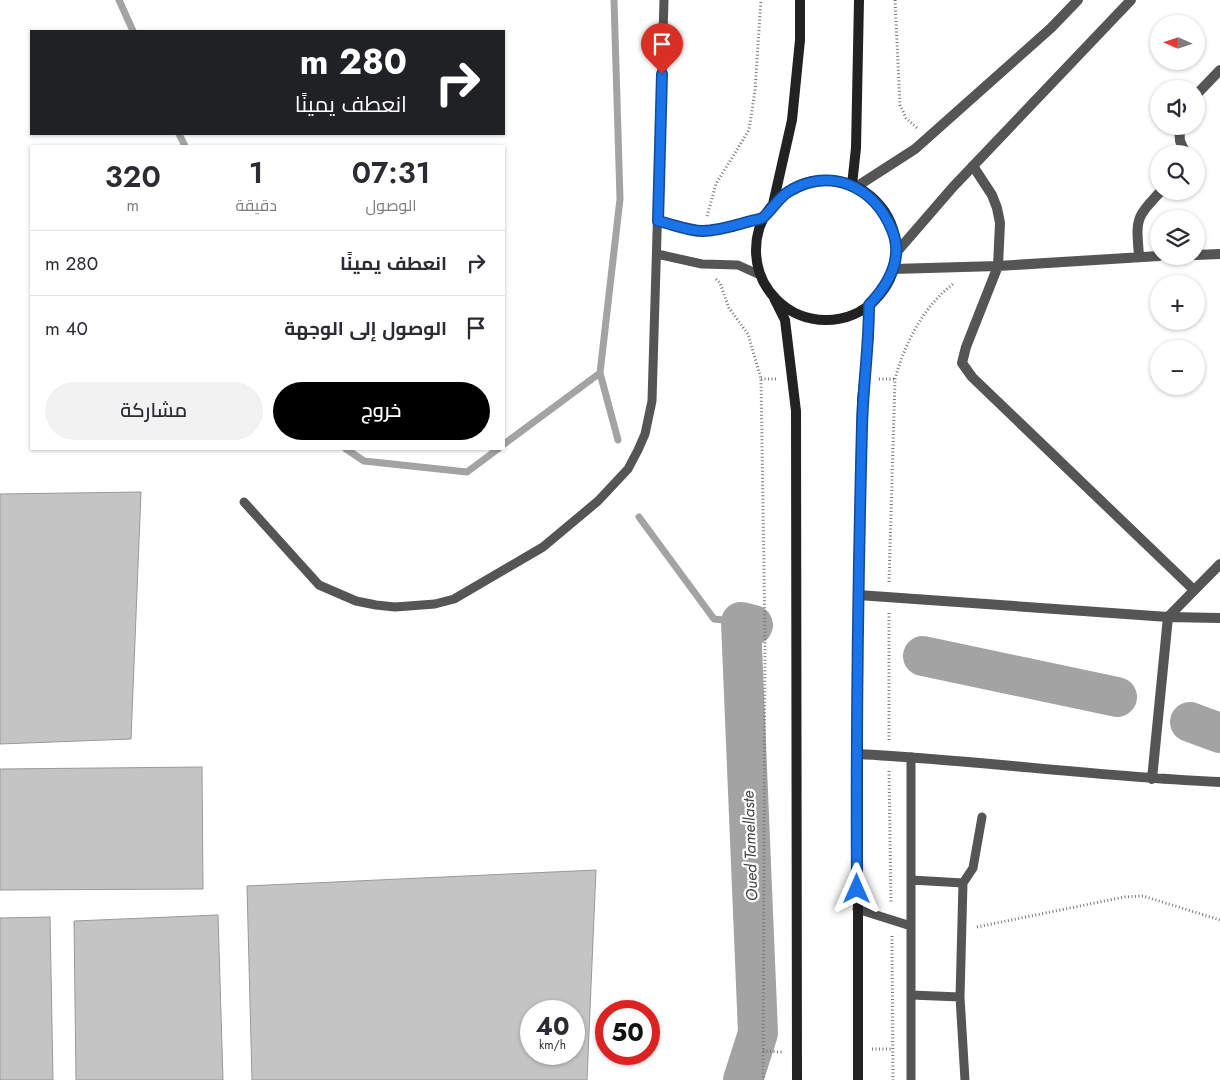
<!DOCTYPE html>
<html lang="ar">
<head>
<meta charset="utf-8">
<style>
  body { margin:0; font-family:Jost,Cairo,sans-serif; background:#f2f2f3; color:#2b2b33; direction:rtl; height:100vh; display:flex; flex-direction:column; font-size:19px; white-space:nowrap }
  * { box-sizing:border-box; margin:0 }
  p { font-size:16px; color:#7c7c81 }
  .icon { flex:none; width:28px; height:28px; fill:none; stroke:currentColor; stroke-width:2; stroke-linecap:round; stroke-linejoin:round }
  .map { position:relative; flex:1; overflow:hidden; direction:ltr }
  .sheet { position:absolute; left:30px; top:145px; width:475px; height:305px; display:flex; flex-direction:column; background:#fff; border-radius:0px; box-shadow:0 1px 4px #0004; direction:rtl }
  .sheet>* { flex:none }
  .hud { position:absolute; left:30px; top:30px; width:475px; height:105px; border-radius:0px; box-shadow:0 1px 4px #0004; direction:rtl; background:#202124; color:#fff; overflow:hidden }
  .needle { width:32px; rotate:273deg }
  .buttons { position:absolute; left:1150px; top:15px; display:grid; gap:10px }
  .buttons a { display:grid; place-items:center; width:55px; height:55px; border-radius:50%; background:#fff; box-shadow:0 1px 4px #0004; font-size:25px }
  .speed { position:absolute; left:520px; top:1000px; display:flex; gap:10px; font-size:25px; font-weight:700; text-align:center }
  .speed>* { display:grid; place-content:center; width:65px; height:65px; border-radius:50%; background:#fff; box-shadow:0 1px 4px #0004; line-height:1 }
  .speed small { font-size:12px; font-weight:400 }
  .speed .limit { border:8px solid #d22; background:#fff; color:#111 }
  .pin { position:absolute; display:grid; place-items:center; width:42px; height:42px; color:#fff; margin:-51px -21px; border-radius:50% 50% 50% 0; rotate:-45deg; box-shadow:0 0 5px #0007 }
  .pin .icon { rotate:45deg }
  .me { position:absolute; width:55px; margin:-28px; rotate:0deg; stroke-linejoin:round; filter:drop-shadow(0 0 4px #0008) }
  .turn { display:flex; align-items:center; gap:18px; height:105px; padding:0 15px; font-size:22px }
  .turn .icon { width:65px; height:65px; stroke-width:2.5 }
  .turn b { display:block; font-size:35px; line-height:42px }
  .eta { display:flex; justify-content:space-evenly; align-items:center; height:85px; text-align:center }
  .eta b { font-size:30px; font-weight:600; line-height:35px }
  .cta { display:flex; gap:10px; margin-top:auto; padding:10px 15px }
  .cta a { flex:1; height:58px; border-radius:30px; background:#000; color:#fff; font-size:20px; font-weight:600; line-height:58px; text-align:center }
  .cta a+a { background:#f2f2f3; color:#2b2b33 }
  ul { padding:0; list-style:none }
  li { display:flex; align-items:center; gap:15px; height:65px; padding:0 15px; border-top:1px solid #e1e1e2 }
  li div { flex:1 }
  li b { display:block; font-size:19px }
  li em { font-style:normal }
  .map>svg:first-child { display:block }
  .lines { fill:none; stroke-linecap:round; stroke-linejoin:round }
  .stream { stroke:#a3a3a3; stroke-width:7 }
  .river { stroke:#a3a3a3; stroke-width:40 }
  .building { fill:#c4c4c4; stroke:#999; fill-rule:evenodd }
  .path { stroke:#777; stroke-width:3; stroke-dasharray:1 2.5; stroke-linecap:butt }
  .service { stroke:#555; stroke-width:9 }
  .minor { stroke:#555; stroke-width:10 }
  .tertiary { stroke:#555; stroke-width:10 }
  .secondary { stroke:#222; stroke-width:10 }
  .route-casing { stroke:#114b97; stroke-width:12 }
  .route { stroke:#1a73e8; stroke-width:9 }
  .labels { text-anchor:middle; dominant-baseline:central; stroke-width:4.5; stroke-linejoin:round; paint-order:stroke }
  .water-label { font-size:16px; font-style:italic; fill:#444; stroke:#fff }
</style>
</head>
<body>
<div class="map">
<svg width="1220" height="1080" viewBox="0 0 1220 1080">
  <rect width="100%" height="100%" fill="#fff"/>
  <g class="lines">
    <!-- stream -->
    <path class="stream" d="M119,0L133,31
      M614,0L620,199L600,373L618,440
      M179,134L185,146
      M504,444L600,373
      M346,449L364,461L467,472L498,449
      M639,517L714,619L741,622"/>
    <!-- river -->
    <path class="river" d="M923,656L1117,697
      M1190,722L1220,733
      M743,1080L758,1033L741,622L753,625"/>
  </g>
  <!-- building -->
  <path class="building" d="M141,492L131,739L0,744V494Z
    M202,767L203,889L0,890V769Z
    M596,870L587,1080H252L247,886ZM531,1011H574V1054H531Z
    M218,915L223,1080H76L74,921Z
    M50,917L53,1080H0V918Z"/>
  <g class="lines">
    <!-- path -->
    <path class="path" d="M895,0L900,105L906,118L917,128
      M707,216L716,184L749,130L755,91L761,0
      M716,279L720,283L729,308L748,334L761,379L765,634L763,1080
      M761,379H778
      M879,379H895
      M889,582L895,379C905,343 923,307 953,284
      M889,613V742
      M889,771L891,904
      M977,927L1124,897L1143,896L1220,920
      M892,936L893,1080
      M872,1049H893
      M763,1051L783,1052"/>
    <!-- service -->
    <path class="service" d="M658,221L702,231L734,227L763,218
      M657,254L702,264L738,265L760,275
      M244,502L319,585L356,601L376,605L395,607L435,604L454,599L543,547L598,501L628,469L638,450L645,434L652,401L664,0
      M911,880L963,883
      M857,909L911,926
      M911,995L960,997L963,883L973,868L982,817
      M960,997L965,1080
      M911,1080V757"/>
    <!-- minor -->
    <path class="minor" d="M1196,95L1220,70
      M1179,126L1180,141L1186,154
      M973,166L992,195L997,208L1000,223L998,266L966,347L962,363L972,377L1194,590
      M1196,255L1220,254
      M1139,256C1136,218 1135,219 1161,191
      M893,269L998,266L1159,256
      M858,595L1168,617L1220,618
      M857,754C978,760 1099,777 1220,782
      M1152,779L1168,617L1220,564"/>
    <!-- tertiary -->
    <path class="tertiary" d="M856,187L915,149L1051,28L1078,0
      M895,254L953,187L1131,0"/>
    <!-- secondary -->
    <path class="secondary" d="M756 250a70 70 0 1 1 140 0a70 70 0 1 1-140 0Z
      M852,185L856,148L859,0
      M773,204L792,120L800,40V0
      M774,298L785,320L796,411L797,1080
      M858,1080V595L862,401L869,333V305"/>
  </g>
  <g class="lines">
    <defs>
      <path id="route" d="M662,74L658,221C672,224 688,231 703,231C719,231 735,225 751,221C754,220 758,220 762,218C766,217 779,197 788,192C830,166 874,186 892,230C904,258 888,285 869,305C869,346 863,386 862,426C858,581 856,735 857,889"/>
    </defs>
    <!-- route casing -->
    <use href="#route" class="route-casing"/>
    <!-- route -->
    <use href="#route" class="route"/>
  </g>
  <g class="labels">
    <!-- water labels -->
    <g class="water-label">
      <text transform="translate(750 846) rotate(-92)">Oued Tamellaste</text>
    </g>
  </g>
</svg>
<div class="buttons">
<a><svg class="needle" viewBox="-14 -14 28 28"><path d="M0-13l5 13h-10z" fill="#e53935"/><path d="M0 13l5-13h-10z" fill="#7c7c81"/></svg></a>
<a><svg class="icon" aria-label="sound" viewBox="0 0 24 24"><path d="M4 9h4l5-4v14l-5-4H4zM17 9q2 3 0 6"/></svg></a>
<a><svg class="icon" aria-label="search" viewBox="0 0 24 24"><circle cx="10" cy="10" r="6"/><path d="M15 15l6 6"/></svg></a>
<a><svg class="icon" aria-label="layers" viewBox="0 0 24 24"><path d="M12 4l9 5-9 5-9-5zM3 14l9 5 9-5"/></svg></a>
<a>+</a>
<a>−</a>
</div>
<div class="speed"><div>40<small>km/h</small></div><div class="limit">50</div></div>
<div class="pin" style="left:662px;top:74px;background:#d93025"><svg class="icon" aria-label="arrive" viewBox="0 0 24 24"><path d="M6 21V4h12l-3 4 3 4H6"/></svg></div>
<svg class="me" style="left:857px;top:889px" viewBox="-20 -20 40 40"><path d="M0-17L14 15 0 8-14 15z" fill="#1a73e8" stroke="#fff" stroke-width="4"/></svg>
<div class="hud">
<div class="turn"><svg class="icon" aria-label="right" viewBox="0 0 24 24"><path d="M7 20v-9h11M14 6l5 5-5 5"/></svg><div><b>280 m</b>انعطف يمينًا</div></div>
</div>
<section class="sheet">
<div class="eta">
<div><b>07:31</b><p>الوصول</p></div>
<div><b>1</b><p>دقيقة</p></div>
<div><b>320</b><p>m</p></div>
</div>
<ul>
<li><svg class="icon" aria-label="right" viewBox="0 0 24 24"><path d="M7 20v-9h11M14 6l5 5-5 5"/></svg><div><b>انعطف يمينًا</b></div><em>280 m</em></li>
<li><svg class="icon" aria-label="arrive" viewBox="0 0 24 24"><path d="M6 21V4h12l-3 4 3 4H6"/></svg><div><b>الوصول إلى الوجهة</b></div><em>40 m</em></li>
</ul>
<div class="cta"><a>خروج</a><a>مشاركة</a></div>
</section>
</div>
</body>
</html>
